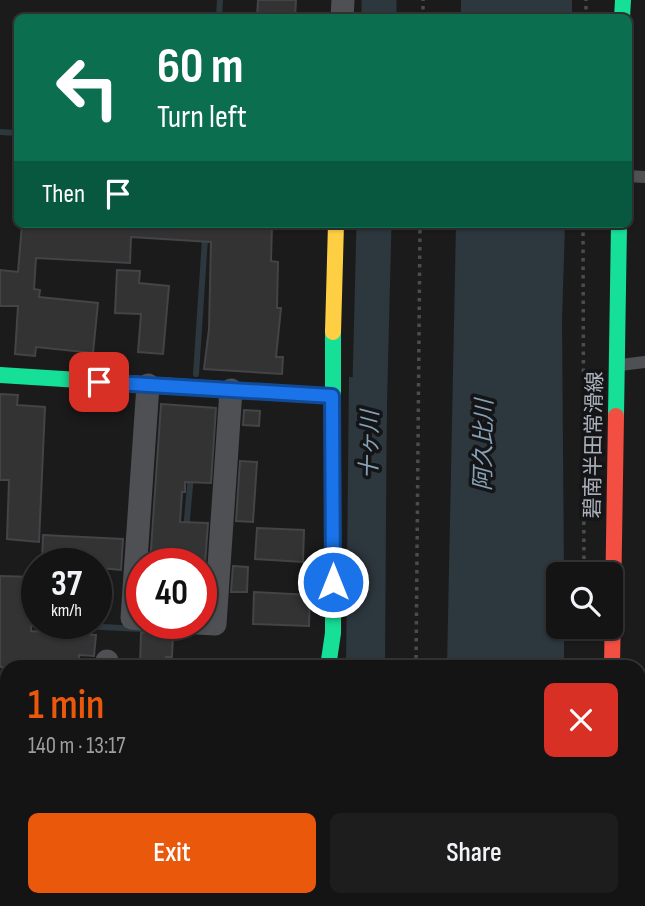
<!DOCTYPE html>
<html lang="en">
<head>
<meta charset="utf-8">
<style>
  body { margin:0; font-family:"Sofia Sans Condensed","Noto Sans JP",sans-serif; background:#1d1d1d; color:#f1f3f6; height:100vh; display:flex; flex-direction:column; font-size:26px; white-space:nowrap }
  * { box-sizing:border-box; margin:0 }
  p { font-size:23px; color:#9d9ea0 }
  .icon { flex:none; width:38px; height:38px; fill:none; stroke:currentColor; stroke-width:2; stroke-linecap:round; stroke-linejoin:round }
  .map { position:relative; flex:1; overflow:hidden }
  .panel { position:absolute; left:0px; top:660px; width:646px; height:247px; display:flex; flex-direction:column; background:#141414; border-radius:21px 21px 0 0; box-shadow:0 2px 5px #0004,0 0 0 2px #333334 }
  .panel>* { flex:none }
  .guide { position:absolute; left:14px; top:14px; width:618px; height:214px; border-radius:10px; box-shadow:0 2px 5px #0004,0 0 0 2px #333334; background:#0b6e4f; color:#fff; overflow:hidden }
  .tools { position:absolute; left:546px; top:562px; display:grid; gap:14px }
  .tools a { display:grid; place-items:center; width:77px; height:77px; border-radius:10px; background:#141414; box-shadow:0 2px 5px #0004,0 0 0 2px #333334; font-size:35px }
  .speed { position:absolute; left:21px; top:548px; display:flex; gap:14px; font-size:35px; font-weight:700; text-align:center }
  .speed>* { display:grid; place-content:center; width:91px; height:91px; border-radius:50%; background:#141414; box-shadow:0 2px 5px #0004,0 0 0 2px #333334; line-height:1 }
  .speed small { font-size:18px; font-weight:400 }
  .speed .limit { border:10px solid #d22; background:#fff; color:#111 }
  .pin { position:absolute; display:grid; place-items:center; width:60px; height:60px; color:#fff; margin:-30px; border-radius:14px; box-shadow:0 4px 10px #0006 }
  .me { position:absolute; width:77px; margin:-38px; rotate:0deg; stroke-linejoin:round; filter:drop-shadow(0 0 5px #0008) }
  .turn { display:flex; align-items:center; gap:24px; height:147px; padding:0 28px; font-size:32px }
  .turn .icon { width:91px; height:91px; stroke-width:2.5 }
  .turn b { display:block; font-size:49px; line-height:60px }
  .then { display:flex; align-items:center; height:66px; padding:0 28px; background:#0003; gap:14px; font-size:26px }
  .round { display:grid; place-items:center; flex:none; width:74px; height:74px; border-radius:10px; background:#1d1d1d }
  .headline { display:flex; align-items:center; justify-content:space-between; height:119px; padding:0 28px }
  h1 { font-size:42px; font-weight:600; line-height:52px; color:#ea580c }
  .cta { display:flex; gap:14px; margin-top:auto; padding:14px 28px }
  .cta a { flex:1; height:80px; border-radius:10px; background:#ea580c; color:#fff; font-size:28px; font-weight:600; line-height:80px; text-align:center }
  .cta a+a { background:#1d1d1d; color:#f1f3f6 }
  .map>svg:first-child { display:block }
  .water { fill:#2d373e }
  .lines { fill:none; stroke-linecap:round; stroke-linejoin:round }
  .stream { stroke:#2d373e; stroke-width:6 }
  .river { stroke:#2d373e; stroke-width:35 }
  .building { fill:#333; stroke:#434447; stroke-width:2 }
  .path { stroke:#4b4c4f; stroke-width:3.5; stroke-dasharray:3.5 5; stroke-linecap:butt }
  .lane { stroke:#4f5054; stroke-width:12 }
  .street { stroke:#4f5054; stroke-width:23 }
  .fast { stroke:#16e098; stroke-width:16 }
  .slow { stroke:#ffcf43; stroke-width:16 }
  .jam { stroke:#f24e42; stroke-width:16 }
  .route-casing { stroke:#114b97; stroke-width:18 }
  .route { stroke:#1a73e8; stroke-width:12 }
  .labels { text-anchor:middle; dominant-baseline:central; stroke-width:7; stroke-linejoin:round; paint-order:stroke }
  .street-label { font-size:21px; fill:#acb2bc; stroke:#151517 }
  .water-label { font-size:23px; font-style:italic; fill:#84a1b6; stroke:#151517 }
</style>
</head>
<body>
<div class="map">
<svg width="645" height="906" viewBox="0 0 645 906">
  <rect width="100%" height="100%" fill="#1b1b1b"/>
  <!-- water -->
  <path class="water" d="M461,0H572V17H461Z
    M456,224H565L562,321L564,574H558V626L564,627V667H447Z
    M349,377L387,379L385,667H346Z
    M356,900H393L394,906H356Z
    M442,900H565V906H442Z"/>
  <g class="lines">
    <!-- stream -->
    <path class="stream" d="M219,18L220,0
      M0,132L18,133
      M196,374L206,224
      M186,530L191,475
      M26,623L179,631"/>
    <!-- river -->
    <path class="river" d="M379,18V0
      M369,423L374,224"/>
  </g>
  <!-- building -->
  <path class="building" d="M258,0H296L295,18H257Z
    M22,224H272L271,261L278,262L277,308H281L276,357H283L282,374L204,369L209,329L211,242L131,237L130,263L36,258L34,289L40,290L39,297L98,303L93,353L36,347L35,356L15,354L18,306H0V270L18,272Z
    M117,270L140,271L139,283L169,286L163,354L138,352L141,314L115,313Z
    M0,394L18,395L17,405L45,407L39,542L7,539L9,480H0Z
    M161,404L216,408L211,483L185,482V492H182L180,522L208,523L205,564H150Z
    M244,410L260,411L259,426L243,425Z
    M240,461L257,462L253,522L236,521Z
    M257,528L304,530L303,562L255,559Z
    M43,535L123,539L121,570L100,568L101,564L42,560Z
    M233,566L248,567L247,592H231Z
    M0,576L35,577L31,631L96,635L94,656L79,655V667H0Z
    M254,592L310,595L309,626L253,624Z
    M145,632L173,634L172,657H166L165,667H140L141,633Z"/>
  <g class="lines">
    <!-- path -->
    <path class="path" d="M423,18V0
      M586,18V0
      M583,224L584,574
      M416,667L420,224
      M410,900V906"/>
    <!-- lane -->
    <path class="lane" d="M628,176L645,177
      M620,365L645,362"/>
    <!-- street -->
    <path class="street" d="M342,18L343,0
      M142,619L132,618L148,385
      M198,623L215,624L231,390
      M107,667V661
      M0,866H7
      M341,900V906
      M176,906V900"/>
    <!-- fast -->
    <path class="fast" d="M622,18L623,0
      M0,375L332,396
      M616,416L619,224
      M328,667L333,633V332
      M639,888L645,886"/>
    <!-- slow -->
    <path class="slow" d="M333,332L336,224"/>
    <!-- jam -->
    <path class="jam" d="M612,667L616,416"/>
  </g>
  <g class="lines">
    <defs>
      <path id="route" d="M99,382L332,396L333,582"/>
    </defs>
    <!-- route casing -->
    <use href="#route" class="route-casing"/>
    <!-- route -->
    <use href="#route" class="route"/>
  </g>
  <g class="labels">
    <!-- street labels -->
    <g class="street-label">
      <text transform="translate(594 445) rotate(-89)">碧南半田常滑線</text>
    </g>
    <!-- water labels -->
    <g class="water-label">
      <text transform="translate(370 445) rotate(-89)">十ヶ川</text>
      <text transform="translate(484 445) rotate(-89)">阿久比川</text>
    </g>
  </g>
</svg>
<div class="tools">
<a><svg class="icon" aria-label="search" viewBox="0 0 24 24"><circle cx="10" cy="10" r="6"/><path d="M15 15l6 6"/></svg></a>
</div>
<div class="speed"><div>37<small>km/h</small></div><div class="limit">40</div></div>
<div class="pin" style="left:99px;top:382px;background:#d93025"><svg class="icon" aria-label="arrive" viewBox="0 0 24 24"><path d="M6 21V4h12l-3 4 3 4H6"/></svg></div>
<svg class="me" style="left:333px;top:582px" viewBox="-20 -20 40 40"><circle r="17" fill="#1a73e8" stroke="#fff" stroke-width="3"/><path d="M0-11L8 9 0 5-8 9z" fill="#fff"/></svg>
<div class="guide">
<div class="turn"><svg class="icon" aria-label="left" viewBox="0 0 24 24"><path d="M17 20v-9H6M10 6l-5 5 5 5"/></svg><div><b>60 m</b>Turn left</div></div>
<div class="then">Then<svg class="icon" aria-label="arrive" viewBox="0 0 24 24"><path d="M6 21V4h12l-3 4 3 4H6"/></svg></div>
</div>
<section class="panel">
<div class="headline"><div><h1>1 min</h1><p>140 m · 13:17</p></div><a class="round" style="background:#d93025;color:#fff"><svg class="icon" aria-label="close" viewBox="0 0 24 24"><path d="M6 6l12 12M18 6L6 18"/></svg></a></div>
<div class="cta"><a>Exit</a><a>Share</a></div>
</section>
</div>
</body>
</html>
